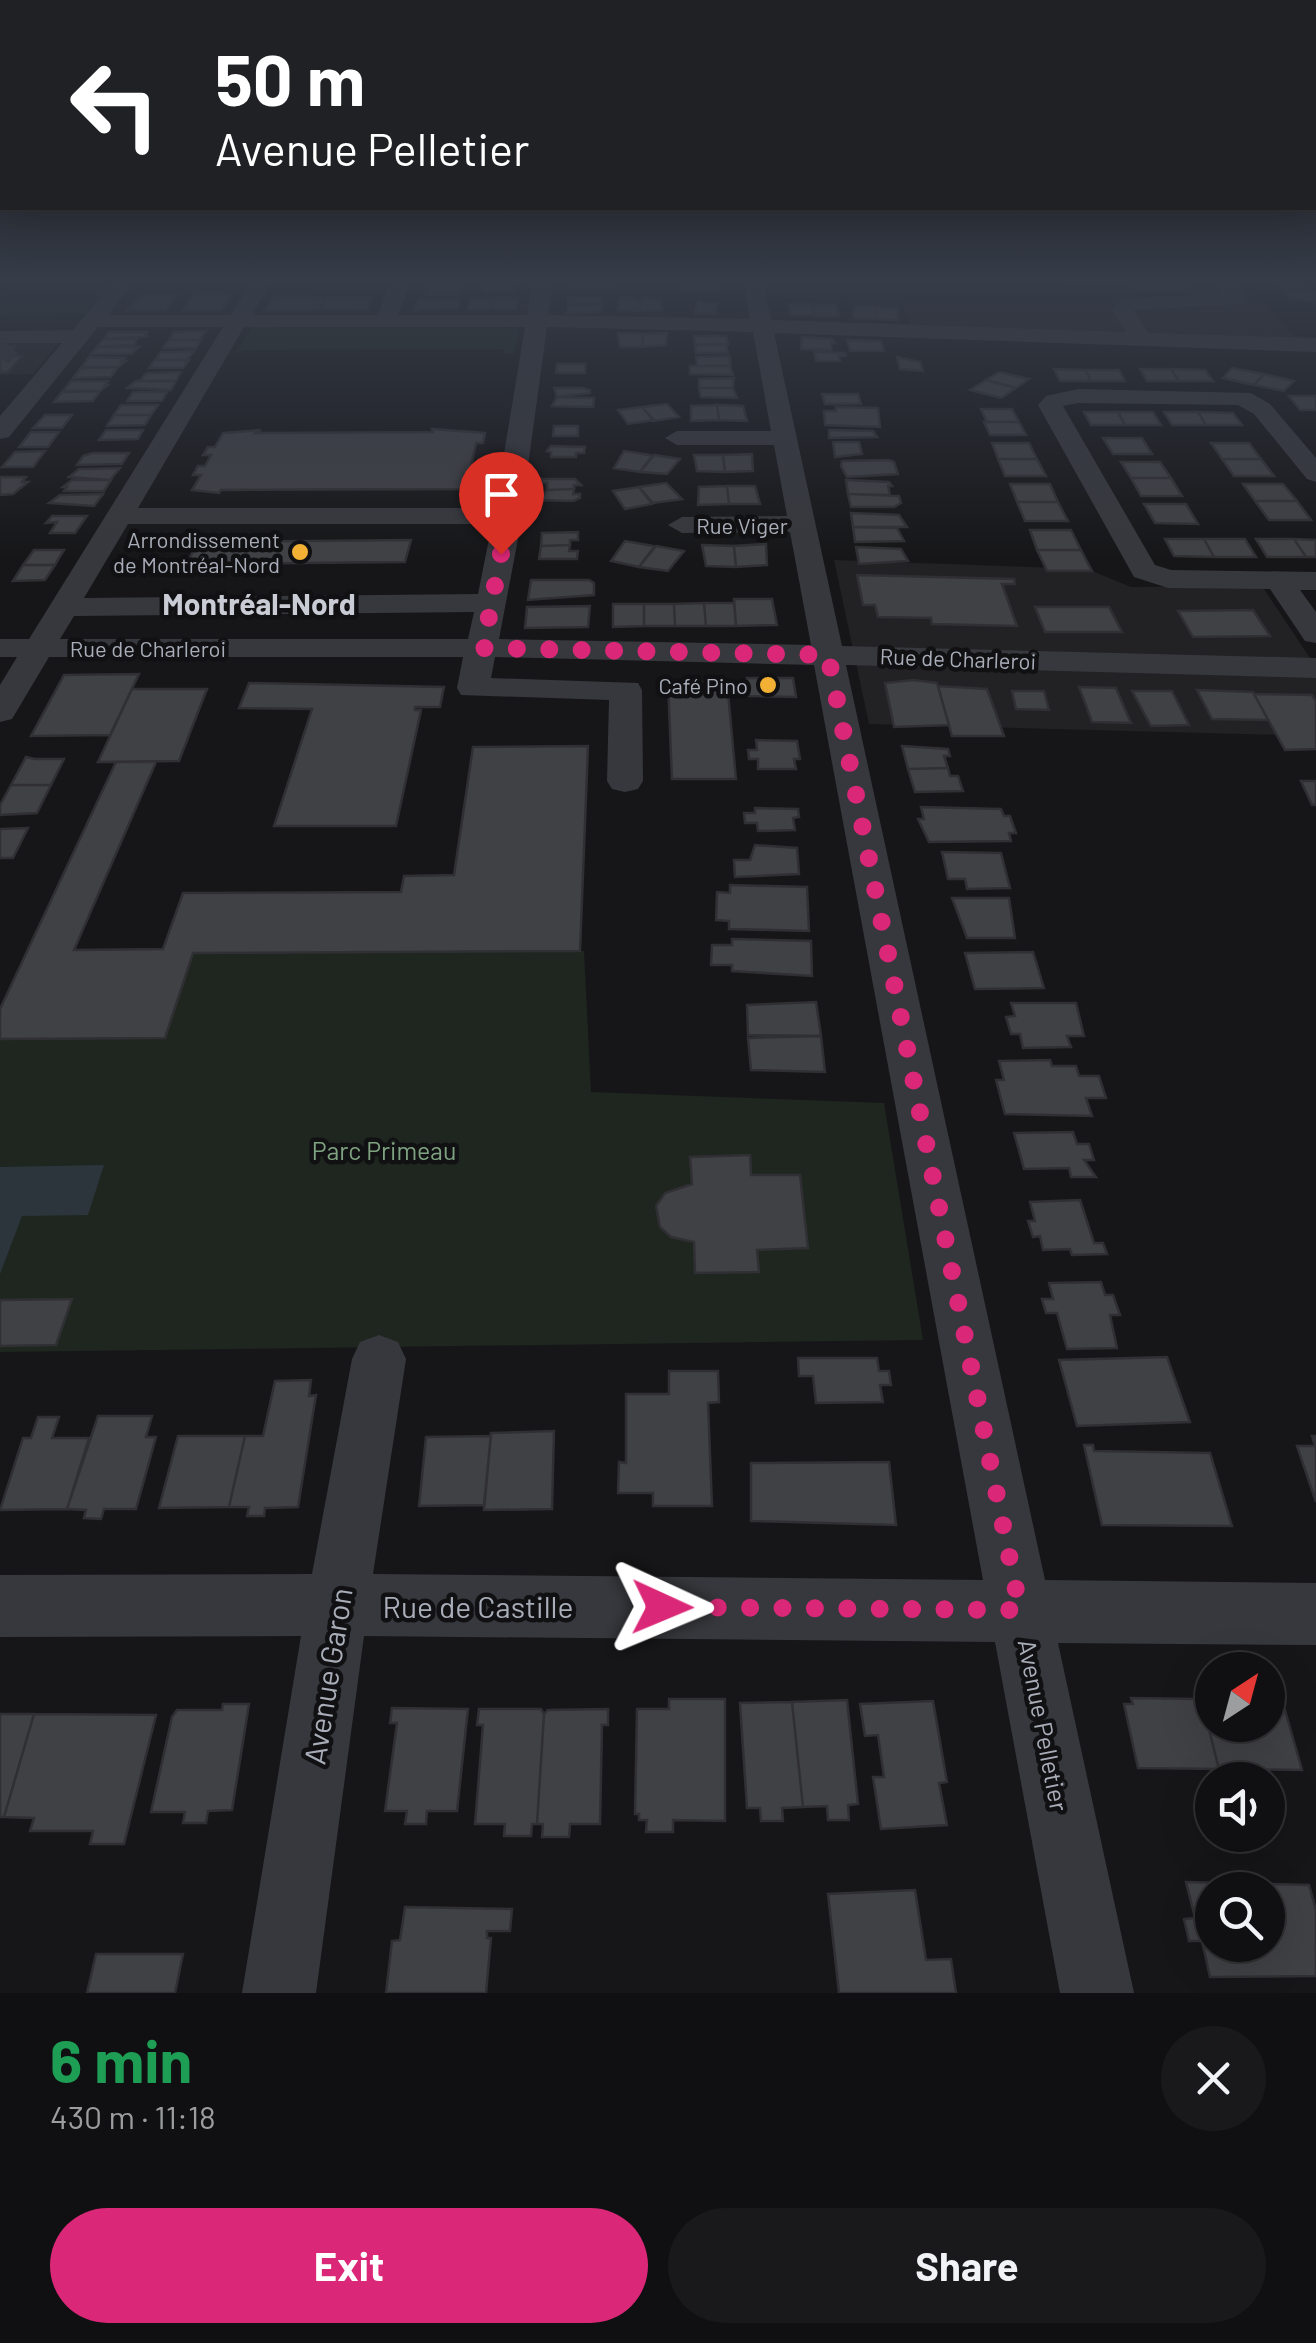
<!DOCTYPE html>
<html lang="en">
<head>
<meta charset="utf-8">
<style>
  body { margin:0; font-family:Barlow,sans-serif; background:#19191b; color:#f1f3f6; height:100vh; display:flex; flex-direction:column; font-size:38px; white-space:nowrap }
  * { box-sizing:border-box; margin:0 }
  p { font-size:32px; color:#9c9d9f }
  .icon { flex:none; width:55px; height:55px; fill:none; stroke:currentColor; stroke-width:2; stroke-linecap:round; stroke-linejoin:round }
  .map { position:relative; height:1993px; overflow:hidden }
  .sheet { display:flex; flex-direction:column; background:#101012; flex:1 }
  .sheet>* { flex:none }
  .banner { position:absolute; left:0px; top:0px; width:1318px; height:210px; box-shadow:0 10px 40px #0002,0 0 0 2px #303032; background:#202124; color:#fff; overflow:hidden }
  .needle { width:65px; rotate:36deg }
  .controls { position:absolute; left:1195px; top:1652px; display:grid; gap:20px }
  .controls a { display:grid; place-items:center; width:90px; height:90px; border-radius:50%; background:#101012; box-shadow:0 10px 40px #0002,0 0 0 2px #303032; font-size:50px }
  .pin { position:absolute; display:grid; place-items:center; width:85px; height:85px; color:#fff; margin:-102px -42px; border-radius:50% 50% 50% 0; rotate:-45deg; box-shadow:0 0 10px #0007 }
  .pin .icon { rotate:45deg }
  .me { position:absolute; width:110px; margin:-55px; rotate:91deg; stroke-linejoin:round; filter:drop-shadow(0 0 8px #0008) }
  .turn { display:flex; align-items:center; gap:35px; height:210px; padding:0 50px; font-size:45px }
  .turn .icon { width:130px; height:130px; stroke-width:2.5 }
  .turn b { display:block; font-size:70px; line-height:85px }
  .round { display:grid; place-items:center; flex:none; width:105px; height:105px; border-radius:52px; background:#19191b }
  .head { display:flex; align-items:center; justify-content:space-between; height:170px; padding:0 50px }
  h1 { font-size:60px; font-weight:700; line-height:75px; color:#1e9e55 }
  .primary-button { display:flex; gap:20px; margin-top:auto; padding:20px 50px }
  .primary-button a { flex:1; height:115px; border-radius:60px; background:#db2777; color:#fff; font-size:40px; font-weight:700; line-height:115px; text-align:center }
  .primary-button a+a { background:#19191b; color:#f1f3f6 }
  .map>svg:first-child { display:block }
  .built { fill:#222225 }
  .green { fill:#1e261f }
  .water { fill:#2c353c }
  .building { fill:#404145; stroke:#303034; stroke-width:2.5; fill-rule:evenodd }
  .lines { fill:none; stroke-linecap:round; stroke-linejoin:round }
  .minor-tunnel { stroke:#333438; stroke-width:22; stroke-dasharray:22 11; stroke-linecap:butt }
  .minor { fill:#37383d; fill-rule:evenodd }
  .route { stroke:#db2777; stroke-width:18; stroke-dasharray:0 32.4 }
  .poi-dot { fill:#f2b134; stroke:#111113; stroke-width:4 }
  .labels { text-anchor:middle; dominant-baseline:central; stroke-width:9; stroke-linejoin:round; paint-order:stroke }
  .far-street-label { font-size:22px; fill:#a8adb8; stroke:#111113 }
  .far-poi-label { font-size:22px; fill:#a8adb8; stroke:#111113; text-anchor:end }
  .park-label { font-size:25px; fill:#7fa381; stroke:#111113 }
  .street-label { font-size:25px; fill:#a8adb8; stroke:#111113 }
  .far-district-label { font-size:30px; font-weight:bold; fill:#c9ccd4; stroke:#111113 }
  .near-street-label { font-size:30px; fill:#a8adb8; stroke:#111113 }
</style>
</head>
<body>
<div class="map">
<svg width="1316" height="1993" viewBox="0 0 1316 1993">
  <rect width="100%" height="100%" fill="#161618"/>
  <!-- built -->
  <path class="built" d="M767,281H1241L1297,338L911,326L901,302L771,297Z
    M0,331H69L33,374L0,375Z
    M834,560L1087,569L1131,587L1262,586L1316,667V736L869,724Z"/>
  <!-- green -->
  <path class="green" d="M14,281H114L86,314L0,315V295Z
    M253,327L514,329L519,330L514,354H504V349L245,350L235,353Z
    M584,951L591,1092L884,1103L923,1340L0,1352V1039L165,1037L193,953Z"/>
  <!-- water -->
  <path class="water" d="M104,1165L88,1215L22,1216L0,1274V1167Z"/>
  <!-- building -->
  <path class="building" d="M486,281H517L514,292H483V283Z
    M569,281H618V288L568,289Z
    M682,281H719L720,292L682,290Z
    M1019,281H1181L1190,291H1132L1127,285Z
    M1268,282H1302L1310,289H1285Z
    M429,283H459L462,286L457,294L425,295Z
    M1283,292H1314L1316,303L1289,298Z
    M202,294H224L231,295L222,310H182L194,295Z
    M140,295H177L166,310H128Z
    M274,296H301L326,298L319,310H266Z
    M340,297H358L371,298L367,310L320,309L326,298Z
    M568,297H600L602,304L568,305Z
    M624,297L640,300V311L618,310L619,300Z
    M645,297L661,300L662,310L640,311V300Z
    M494,298L492,309L468,310L470,299Z
    M494,298H518L516,309H492Z
    M419,299H459L458,308L414,310Z
    M698,301L717,303L715,314L695,313Z
    M789,304H812L815,315H791Z
    M568,305H599L602,308L599,312L567,313Z
    M812,305H836L839,316H815Z
    M854,306L876,307V319L853,318Z
    M876,307L898,308V320L876,319Z
    M206,331L199,340H169L174,332Z
    M109,332H147L144,336H148L104,339Z
    M618,333L643,334L642,347H620Z
    M667,333L666,345L642,347L643,334Z
    M694,336H726L728,344L695,345Z
    M802,337L832,339L835,343L832,342L831,350L801,349Z
    M104,339H137L134,344H137L97,347Z
    M169,340H201L196,348H163Z
    M847,340L881,341L884,351H850Z
    M726,344L728,353H696L695,345Z
    M0,346H15L7,356H22L8,372H0Z
    M97,347H139L131,354H91Z
    M194,351L187,360H155L161,352Z
    M814,352L845,353L846,356H839L840,361H816Z
    M730,356V366H697L696,357Z
    M89,357L125,358L122,361H126L118,367H82Z
    M897,357L920,362L923,371L900,369Z
    M155,360H189L183,368H149Z
    M557,364H585V373H556Z
    M690,366H730L733,375L690,374Z
    M118,367L111,377L73,378L81,368Z
    M1232,368L1264,374L1254,385L1223,378Z
    M1054,369L1085,370L1091,381H1060Z
    M1140,369H1171L1179,381H1147Z
    M1171,369L1205,370L1213,381H1179Z
    M1085,370H1119L1125,381H1091Z
    M181,372L176,381H140L146,373Z
    M999,372L1029,379L1016,388L986,380Z
    M1264,374L1294,381L1284,391L1254,385Z
    M734,378L733,388H699V379Z
    M986,380L1016,388L1001,398L970,390Z
    M71,381H108L105,385H108L100,391H63Z
    M136,381H176L171,390L127,388Z
    M554,388H582L590,390V393L557,397Z
    M699,388H733L737,398L701,397Z
    M100,391L93,401L54,402L62,392Z
    M133,392H167L162,401H127Z
    M822,394H858L861,404H825Z
    M1289,396H1316V410H1300Z
    M557,397L594,398L593,407L552,406Z
    M667,404L679,417L654,421L642,407Z
    M121,405H158L151,415H114Z
    M717,405L719,420L691,421V406Z
    M717,405L743,406L747,421L719,420Z
    M642,407L654,420L628,424L618,410Z
    M836,407L878,408L880,427L825,425L824,411H836Z
    M981,409H1012L1019,422H987Z
    M1084,412H1118L1125,425H1091Z
    M1118,412H1153L1161,425H1125Z
    M1164,412H1198L1206,425H1172Z
    M1198,412L1233,413L1242,425H1206Z
    M45,415H72L62,428H33Z
    M114,415H151L145,425L107,426Z
    M984,422H1019L1026,435H990Z
    M554,426H578V436H553Z
    M432,429L485,433L483,443H476L466,489L221,490L219,493L192,490L201,475H193L198,466H205L211,455H203L208,447H215L223,433L261,430L256,433L433,432Z
    M106,430H143L138,439L99,440Z
    M829,430L873,431L877,437L829,438Z
    M31,432H59L48,447H19Z
    M1103,438H1142L1152,454H1113Z
    M833,442H859L862,454L835,457Z
    M992,443H1029L1037,459H998Z
    M1211,443H1249L1261,459H1222Z
    M551,446L585,447L584,453H576V457H551V452L547,451Z
    M45,451L33,467H2L15,452Z
    M624,451L650,455L652,456L640,472L614,468Z
    M93,453H129L122,464L77,465L83,456Z
    M752,454L753,471L725,472L723,455Z
    M654,455L680,459L667,474L640,472Z
    M694,455H723L725,472L697,471Z
    M998,459H1037L1046,476H1005Z
    M1222,459H1261L1274,476H1234Z
    M889,460L894,462L898,474L847,477L841,466L842,461Z
    M1121,462H1160L1171,478H1131Z
    M120,468L110,480L69,477L79,469Z
    M0,477H26L22,482H28L13,494L0,495Z
    M1131,478H1171L1182,496H1141Z
    M542,479H575L581,485H574V489L547,490V483H542Z
    M72,480H111L104,491H64L67,487H63Z
    M846,480L889,482L892,486H888L890,495L848,494Z
    M666,483L682,499L653,503L639,487Z
    M1010,484H1050L1058,502H1017Z
    M1243,484H1283L1297,501H1255Z
    M727,486L729,504L698,505L699,487Z
    M727,486H755L760,504H729Z
    M639,487L652,504L625,509L613,491Z
    M574,489L573,494H580V498L573,501L540,500L547,490Z
    M103,494L94,506L49,503L60,495Z
    M848,494L899,496L901,503L894,507H851Z
    M1255,501H1297L1311,520H1269Z
    M1017,502H1058L1068,521H1025Z
    M1144,504H1186L1198,524L1155,523Z
    M851,513L899,515L907,527H853Z
    M52,516H87L75,533H50L57,522L46,523Z
    M853,527L897,528L904,541L855,542Z
    M1030,530H1071L1081,550H1037Z
    M578,532V540H570V545L541,546L542,533Z
    M1165,539H1204L1214,557L1174,556Z
    M1204,539H1245L1256,557H1214Z
    M1256,539H1294L1306,557H1267Z
    M1294,539L1316,540V557H1306Z
    M411,540L405,562L187,564L197,542Z
    M625,541L653,546L654,547L639,567L611,561Z
    M766,544L767,565L736,567L734,546Z
    M570,545L569,551H578L577,559H539L541,546Z
    M702,545L734,546L736,567L706,566Z
    M656,546L684,551L668,571L639,567Z
    M856,547L901,549L908,561L859,564Z
    M34,550H64L55,565H23Z
    M1037,550H1081L1092,571H1047Z
    M23,565H55L45,580L13,581Z
    M857,575L1014,579L1015,584H1002L1017,626L932,624L931,618L878,617L875,605H863Z
    M531,580H589L594,583V595L528,600Z
    M734,599H772L777,625L736,626Z
    M704,603L706,626H675L674,604Z
    M704,603H734L736,626H706Z
    M613,604H644V626L613,627Z
    M644,604H674L675,626H644Z
    M590,606L588,627L525,628L527,607Z
    M1035,607H1109L1122,632H1045Z
    M1253,610L1270,636L1193,637L1178,611Z
    M139,674L110,735L31,736L64,675Z
    M747,678H793L796,697L749,696Z
    M913,680L937,683L949,725L894,727L885,683Z
    M668,682H727L736,779H672Z
    M249,683L444,687L440,707H415V710H421L396,826H274L312,709L239,708Z
    M938,686L987,689L1004,736H952Z
    M1079,687L1116,688L1131,723L1092,722Z
    M132,689H207L179,761L98,762Z
    M1197,690L1253,692L1268,720L1212,719Z
    M1012,691H1044L1049,710L1016,709Z
    M1132,691H1172L1189,725L1151,726Z
    M1254,694L1312,695L1316,701V749L1285,750Z
    M756,740L797,741L800,759H794L796,769H758V759H749L748,750H757Z
    M588,746L580,951L193,953L165,1038L0,1039V1009L116,762H156L74,950L163,949L183,893L401,892L404,876L454,875L473,747Z
    M902,746L948,749L950,756H944L948,768L908,769Z
    M26,757L35,759H64L51,785H11Z
    M948,768L950,776H958L963,791L915,792L908,769Z
    M1301,781H1316V805H1312Z
    M11,785H51L37,813L0,815V805Z
    M921,807L1001,809L1004,816H1010L1016,833H1009L1011,841L929,842L918,819H924Z
    M755,808L798,809L799,817L793,818L795,830L758,831L757,823H745L744,813H755Z
    M28,828L13,858H0V829Z
    M755,845L797,848L799,874L735,877L734,860H750Z
    M942,852L1001,853L1010,888L967,889L965,879H948Z
    M730,885L807,887L809,931L729,929V921L716,920L717,892L730,893Z
    M952,898H1009L1015,938H967Z
    M732,939L811,941L812,976L732,971V965H711L712,945H732Z
    M1033,952L1044,988L975,989L965,953Z
    M816,1002L821,1036L748,1035L747,1005Z
    M1011,1003H1076L1084,1036H1067L1071,1047L1023,1048L1020,1034H1011L1006,1017L1015,1016Z
    M821,1036L825,1072L751,1070L748,1038Z
    M1050,1060L1052,1066H1076L1079,1076H1099L1106,1098H1086L1092,1116L1005,1114L996,1080H1004L999,1061Z
    M1073,1132L1077,1144H1089L1094,1160H1084L1096,1177H1071L1069,1168L1024,1169L1014,1133Z
    M750,1155L751,1175H800L808,1248L757,1250L759,1272L695,1273L694,1242L671,1237L660,1227L656,1206L665,1193L692,1184L690,1157Z
    M1080,1200L1094,1243H1103L1107,1254L1072,1255L1070,1249L1043,1250L1040,1236L1033,1237L1028,1221H1035L1030,1202Z
    M1101,1282L1105,1295H1113L1120,1315H1110L1117,1348L1067,1349L1057,1313H1046L1042,1299H1053L1049,1283Z
    M72,1299L56,1345L0,1346V1300Z
    M1167,1357L1190,1422L1077,1426L1059,1360Z
    M798,1358H877L879,1371H889L891,1385H880L883,1402L816,1403L813,1376H799Z
    M669,1371H718L719,1402L708,1403L712,1506H653V1493H618L619,1462L626,1463V1394H669Z
    M311,1380L309,1396L316,1395L298,1507L265,1508L264,1516H247L249,1507H229L245,1436H263L275,1381Z
    M98,1416H152L146,1437H156L136,1509H104L101,1519L84,1518L86,1510L67,1509Z
    M38,1417H59L52,1438H89L67,1509L0,1510L23,1438H31Z
    M554,1431L552,1509L484,1510L491,1433Z
    M178,1436H245L229,1507L159,1508Z
    M491,1436L484,1505L419,1506L426,1437Z
    M1312,1436H1316V1502L1297,1446H1315Z
    M1084,1445H1093L1094,1451L1210,1453L1232,1526L1102,1525Z
    M889,1462L896,1525L751,1521V1463Z
    M1131,1698L1197,1699L1198,1706H1203L1219,1769L1138,1768L1124,1704H1133Z
    M669,1699H725V1821L673,1820V1832H646L647,1820H639V1814H635L637,1709H669Z
    M1205,1699H1212V1725H1268V1700L1270,1707H1284L1302,1770L1219,1769L1203,1706H1207Z
    M847,1700L858,1804L848,1805L849,1820H828L827,1806L803,1807L792,1702Z
    M933,1701L947,1782L939,1783L947,1825L881,1829L873,1777H884L878,1735L865,1736L860,1704Z
    M792,1702L803,1807L782,1808L783,1821H761L760,1808H747L740,1703Z
    M223,1704H249L232,1810L208,1811L206,1823H183L185,1812H151L172,1717L177,1710H222Z
    M392,1708L468,1709L457,1811H427L426,1824H405L407,1811H385L397,1723H390Z
    M479,1709H541L544,1714L537,1824H532L531,1836H504L505,1824H475L483,1725H477Z
    M608,1709V1725H602L600,1824H570L569,1837H542L543,1824H537L544,1714L548,1710Z
    M0,1714H34L4,1817H0Z
    M34,1714L156,1715L124,1844H90L93,1831H30L34,1818L4,1817Z
    M1186,1882L1309,1885L1316,1910V1976L1210,1977L1202,1941H1189L1184,1919L1195,1918ZM1212,1890H1268V1945H1212Z
    M915,1890L926,1960L951,1959L956,1993H839L828,1894Z
    M405,1907L512,1909L510,1931H487V1938H491L486,1993H386L392,1941L400,1940Z
    M96,1954H183L175,1993H87Z"/>
  <g class="lines">
    <!-- minor-tunnel -->
    <path class="minor-tunnel" d="M0,357L9,346"/>
    <!-- minor -->
    <path class="minor" d="M114,281H135L108,315H231L252,281H272L252,315H378L391,281H411L398,315H527L533,281H553L548,315L750,319L743,281H763L771,320L1126,332L1112,310L1121,299L1223,294L1215,281H1235L1246,300L1243,304L1133,310L1148,333L1316,338V352L774,333L842,646L1316,658V678L846,665L1045,1580L1316,1583V1645L1058,1643L1134,1993H1060L995,1642L364,1636L316,1993H242L301,1636L0,1637V1575L312,1574L352,1359L360,1342L379,1335L398,1342L406,1359L373,1574L983,1580L814,665L495,657L491,678L638,683L642,690L643,781L638,789L625,792L612,789L607,781L609,700L461,695L457,688L463,657H49L12,719L0,722V685L17,657H0V639H29L223,327H98L9,437L0,439V416L62,343H0V331L73,330ZM244,327H525L495,508H138ZM547,327L753,332L771,431H677L665,438L677,445H774L787,516L682,517L668,525L682,533L790,532L811,645L499,639L518,539ZM128,524H492L478,594L84,598ZM474,612L468,639H60L74,616Z
      M1078,389L1251,393L1270,404L1316,458V482L1307,479L1254,414L1238,405L1078,403L1063,406L1155,565L1171,570L1316,572V590H1300L1316,612V643L1305,641L1270,589L1168,588L1134,577L1038,405L1046,396Z"/>
  </g>
  <!-- sky -->
  <linearGradient id="sky" x2="0" y2="1"><stop stop-color="#0c0c0d"/><stop offset="0.5" stop-color="#363c48"/><stop offset="1" stop-color="#363c48" stop-opacity="0"/></linearGradient>
  <rect width="1316" height="560" fill="url(#sky)"/>
  <g class="lines">
    <!-- route -->
    <path class="route" d="M501,554L483,648L828,655L1020,1610L662,1607"/>
  </g>
  <!-- markers -->
  <g class="poi-dot">
    <circle cx="300" cy="552" r="10"/>
    <circle cx="768" cy="685" r="10"/>
  </g>
  <g class="labels">
    <!-- far-street labels -->
    <g class="far-street-label">
      <text x="742" y="525">Rue Viger</text>
      <text x="148" y="648">Rue de Charleroi</text>
      <text transform="translate(958 658) rotate(2)">Rue de Charleroi</text>
    </g>
    <!-- far-poi labels -->
    <g class="far-poi-label">
      <text x="280" y="539">Arrondissement<tspan x="280" dy="25">de Montréal-Nord</tspan></text>
      <text x="748" y="685">Café Pino</text>
    </g>
    <!-- park labels -->
    <g class="park-label">
      <text x="384" y="1150">Parc Primeau</text>
    </g>
    <!-- street labels -->
    <g class="street-label">
      <text transform="translate(1044 1725) rotate(79)">Avenue Pelletier</text>
    </g>
    <!-- far-district labels -->
    <g class="far-district-label">
      <text x="259" y="603">Montréal-Nord</text>
    </g>
    <!-- near-street labels -->
    <g class="near-street-label">
      <text x="478" y="1606">Rue de Castille</text>
      <text transform="translate(327 1676) rotate(-81)">Avenue Garon</text>
    </g>
  </g>
</svg>
<div class="controls">
<a><svg class="needle" viewBox="-14 -14 28 28"><path d="M0-13l5 13h-10z" fill="#e53935"/><path d="M0 13l5-13h-10z" fill="#9c9d9f"/></svg></a>
<a><svg class="icon" aria-label="sound" viewBox="0 0 24 24"><path d="M4 9h4l5-4v14l-5-4H4zM17 9q2 3 0 6"/></svg></a>
<a><svg class="icon" aria-label="search" viewBox="0 0 24 24"><circle cx="10" cy="10" r="6"/><path d="M15 15l6 6"/></svg></a>
</div>
<div class="pin" style="left:501px;top:554px;background:#d93025"><svg class="icon" aria-label="arrive" viewBox="0 0 24 24"><path d="M6 21V4h12l-3 4 3 4H6"/></svg></div>
<svg class="me" style="left:662px;top:1607px" viewBox="-20 -20 40 40"><path d="M0-17L14 15 0 8-14 15z" fill="#db2777" stroke="#fff" stroke-width="4"/></svg>
<div class="banner">
<div class="turn"><svg class="icon" aria-label="left" viewBox="0 0 24 24"><path d="M17 20v-9H6M10 6l-5 5 5 5"/></svg><div><b>50 m</b>Avenue Pelletier</div></div>
</div>
</div>
<section class="sheet">
<div class="head"><div><h1>6 min</h1><p>430 m · 11:18</p></div><a class="round"><svg class="icon" aria-label="close" viewBox="0 0 24 24"><path d="M6 6l12 12M18 6L6 18"/></svg></a></div>
<div class="primary-button"><a>Exit</a><a>Share</a></div>
</section>
</body>
</html>
